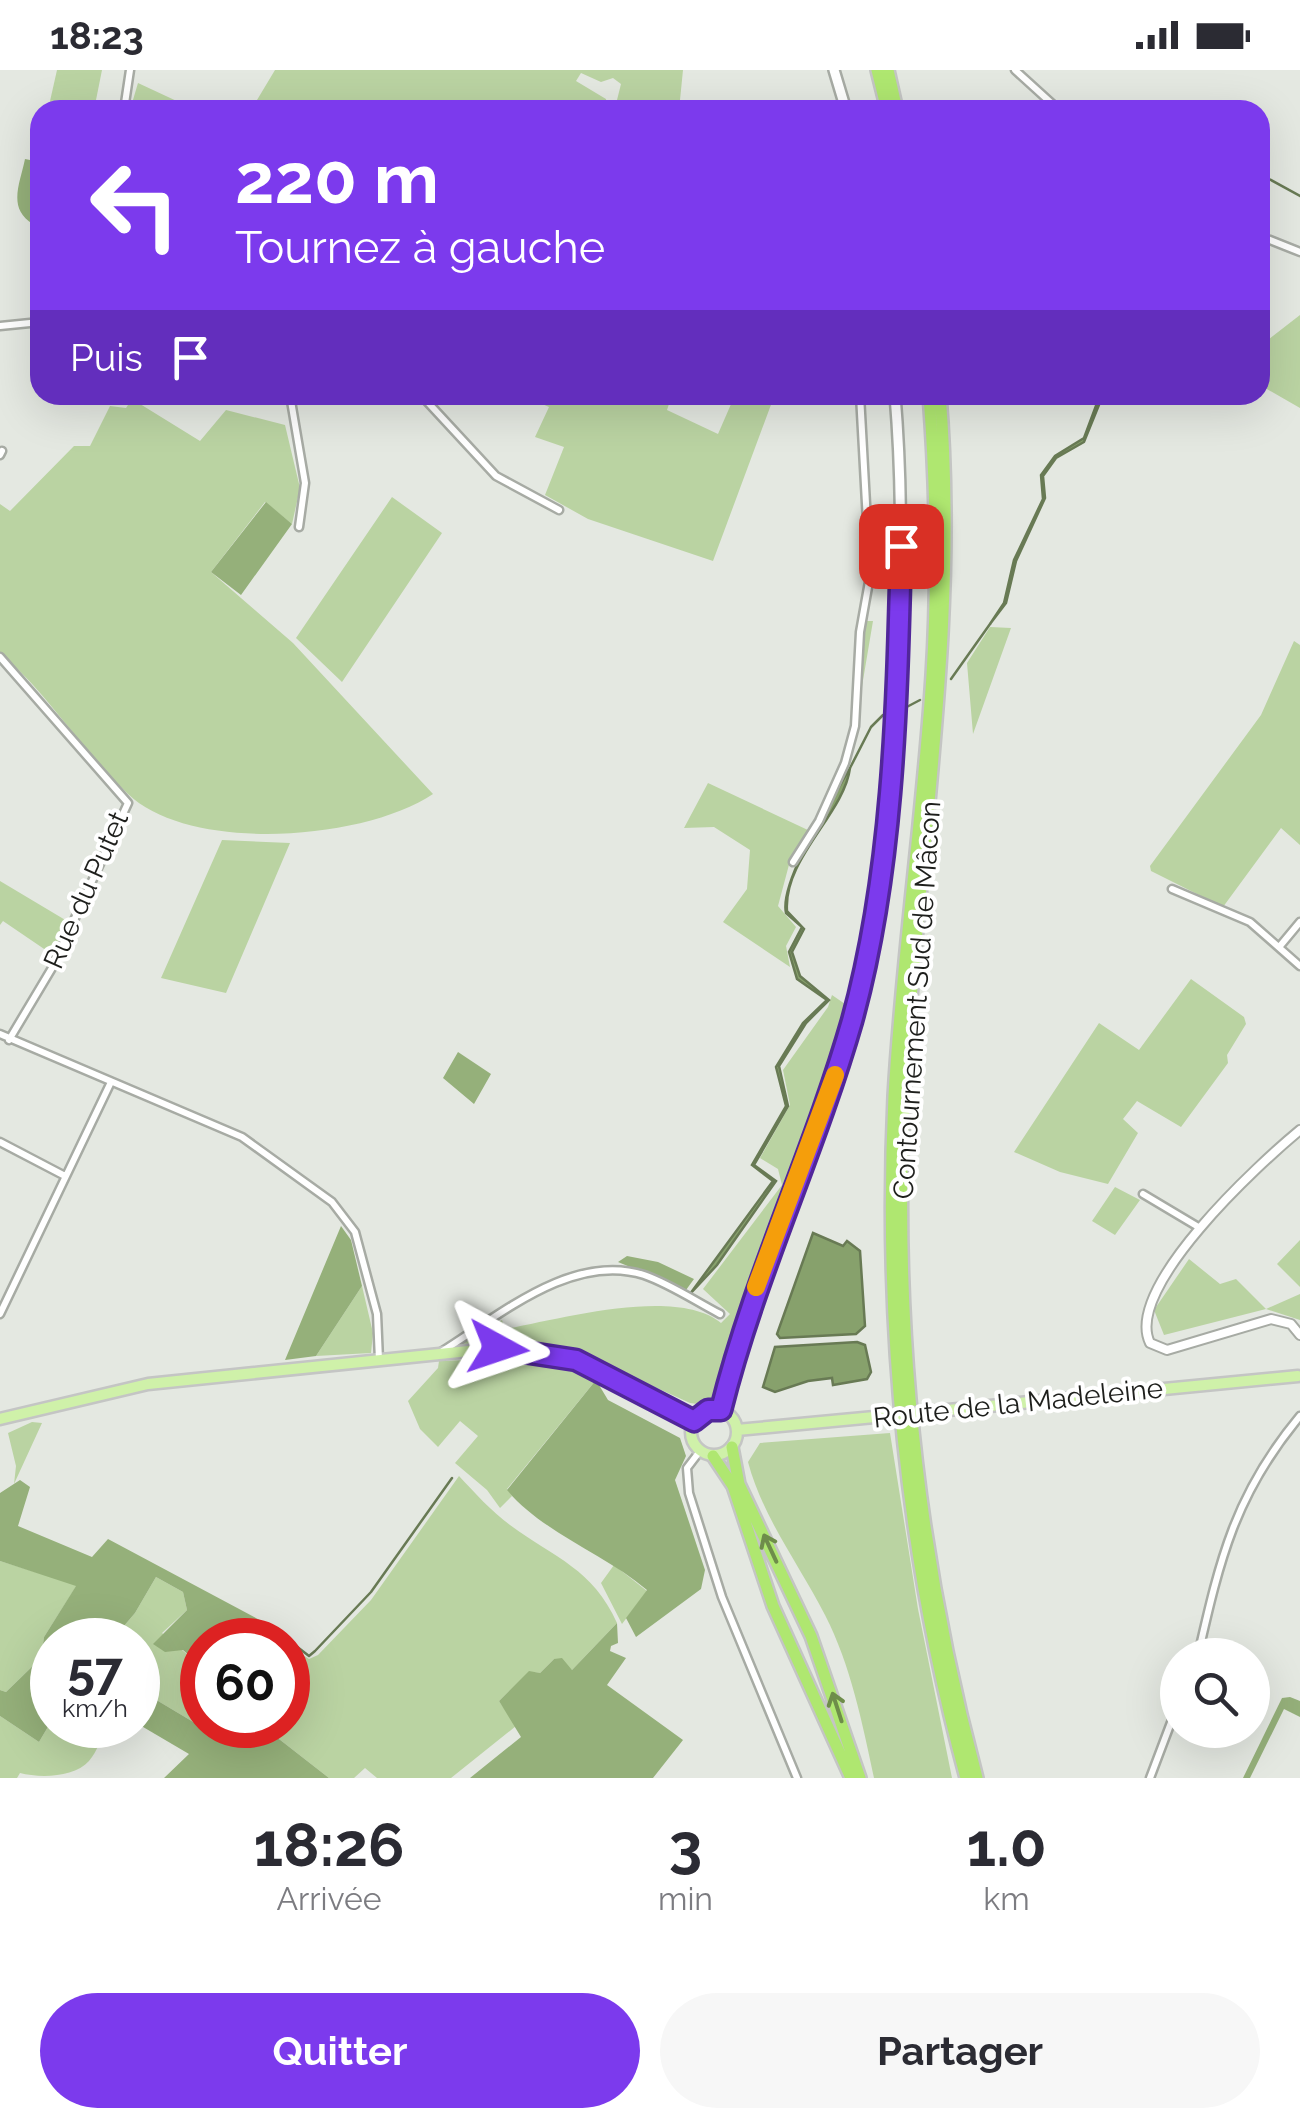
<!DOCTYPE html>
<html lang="fr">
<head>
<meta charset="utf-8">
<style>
  body { margin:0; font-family:Raleway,sans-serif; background:#f7f7f7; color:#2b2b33; height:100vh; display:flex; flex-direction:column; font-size:38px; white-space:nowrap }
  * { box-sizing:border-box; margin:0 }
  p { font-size:32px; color:#7c7c81 }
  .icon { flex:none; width:55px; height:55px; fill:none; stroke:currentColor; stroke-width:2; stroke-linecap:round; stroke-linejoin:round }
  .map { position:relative; height:1708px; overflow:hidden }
  .details { display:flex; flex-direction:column; background:#fff; flex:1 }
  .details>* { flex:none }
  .banner { position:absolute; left:30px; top:30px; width:1240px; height:305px; border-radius:30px; box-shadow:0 10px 40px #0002; background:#7c3aed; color:#fff; overflow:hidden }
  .fabs { position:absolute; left:1160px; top:1568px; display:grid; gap:20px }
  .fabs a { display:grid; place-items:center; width:110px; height:110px; border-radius:50%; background:#fff; box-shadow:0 10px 40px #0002; font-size:50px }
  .speed { position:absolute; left:30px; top:1548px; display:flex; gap:20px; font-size:50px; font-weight:700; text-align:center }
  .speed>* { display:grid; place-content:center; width:130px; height:130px; border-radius:50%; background:#fff; box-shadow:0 10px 40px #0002; line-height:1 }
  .speed small { font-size:25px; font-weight:400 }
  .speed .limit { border:15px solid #d22; background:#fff; color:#111 }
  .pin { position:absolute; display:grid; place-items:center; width:85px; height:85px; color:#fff; margin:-42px; border-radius:20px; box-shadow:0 5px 15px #0006 }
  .me { position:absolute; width:110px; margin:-55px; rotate:95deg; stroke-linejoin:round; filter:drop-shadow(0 0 8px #0008) }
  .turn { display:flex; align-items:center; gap:35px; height:210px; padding:0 40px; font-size:45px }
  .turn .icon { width:130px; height:130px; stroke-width:2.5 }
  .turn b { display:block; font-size:70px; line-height:85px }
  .then { display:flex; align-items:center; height:95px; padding:0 40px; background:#0003; gap:20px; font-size:38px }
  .eta { display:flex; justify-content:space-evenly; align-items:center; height:170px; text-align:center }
  .eta b { font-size:60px; font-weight:700; line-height:70px }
  .cta { display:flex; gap:20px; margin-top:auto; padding:20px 40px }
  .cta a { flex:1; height:115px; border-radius:60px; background:#7c3aed; color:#fff; font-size:40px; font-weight:700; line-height:115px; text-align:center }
  .cta a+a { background:#f7f7f7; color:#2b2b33 }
  .status { display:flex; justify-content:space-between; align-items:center; height:70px; padding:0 50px; background:#fff; direction:ltr }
  .status svg { height:28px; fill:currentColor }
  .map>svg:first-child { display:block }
  .green { fill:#bad3a2 }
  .forest { fill:#95b07a }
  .water { fill:#87a16c; stroke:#687a54; stroke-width:2.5 }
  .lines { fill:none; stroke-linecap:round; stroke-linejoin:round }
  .stream { stroke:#687a54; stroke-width:2.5 }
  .minor-casing { stroke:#a7aba4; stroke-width:11 }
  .tertiary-casing { stroke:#a7aba4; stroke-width:12 }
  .secondary-casing { stroke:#a7aba4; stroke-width:14 }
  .primary-casing { stroke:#c4c5c4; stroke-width:15 }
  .motorway-casing { stroke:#c4c5c4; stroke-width:16 }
  .minor { stroke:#fff; stroke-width:6 }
  .tertiary { stroke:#fff; stroke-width:8 }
  .secondary { stroke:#fff; stroke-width:9 }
  .primary { stroke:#cff1a9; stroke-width:10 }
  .motorway { stroke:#afe770; stroke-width:11 }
  .primary-bridge-casing { stroke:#c4c5c4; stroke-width:15; stroke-linecap:butt }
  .primary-bridge { stroke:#cff1a9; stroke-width:10 }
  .oneway { stroke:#6e8d4a }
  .route-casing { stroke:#51269a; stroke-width:25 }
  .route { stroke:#7c3aed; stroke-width:18 }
  .slow { stroke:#f59e0b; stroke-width:18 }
  .labels { text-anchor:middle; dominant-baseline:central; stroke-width:8; stroke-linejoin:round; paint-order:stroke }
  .street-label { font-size:28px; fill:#1e1f1c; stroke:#fff }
</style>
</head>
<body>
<div class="status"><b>18:23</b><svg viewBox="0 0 49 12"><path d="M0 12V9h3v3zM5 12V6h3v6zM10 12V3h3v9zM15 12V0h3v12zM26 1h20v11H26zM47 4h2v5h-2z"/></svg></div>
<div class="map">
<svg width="1300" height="1708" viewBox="0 0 1300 1708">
  <rect width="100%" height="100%" fill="#e4e8e1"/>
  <!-- green -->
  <path class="green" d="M57,0H102L94,40H48Z
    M275,0H683L679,40H621L617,30L621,14L613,8L601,12L581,3L576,11L606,29L608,40H251Z
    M138,13L196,40H130Z
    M1300,245V338L1260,315V276Z
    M522,325H672L667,340L718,364L735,325H759L772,332L713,491L588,449L545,425L564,377L535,367L549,337Z
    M132,329L200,371L226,340L285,355L300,418L292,454L265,432L211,502L293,573L433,724C365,770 191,784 128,724C82,681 48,623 0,583V434L10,441L74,376H90L110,336L126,338Z
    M392,427L442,463L342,612L296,568Z
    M865,551H873L858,640L863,563Z
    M990,557L1011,558L973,664L967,593Z
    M1294,571L1300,575V775L1281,758L1223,837L1151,801L1150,796L1261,645Z
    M708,713L810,761L790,791L778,836L796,857L786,876L790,897L723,852L747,819L750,780L714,757L684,758Z
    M222,770L290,773L226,923L161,908Z
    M0,811L67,851L53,885L3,851L0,855Z
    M1191,909L1244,947L1246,954L1227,985L1228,993L1181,1057L1137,1031L1123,1049L1138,1063L1108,1114L1060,1102L1014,1082L1099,953L1139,980Z
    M832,925L845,934L835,976L715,1326L705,1335L690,1333L571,1279L528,1271L461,1274L502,1250L505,1259C560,1249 677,1216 721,1253L730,1244L703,1219L782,1115L778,1099L760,1088L790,1035L783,1000L828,937Z
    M1115,1117L1140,1130L1115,1165L1092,1151Z
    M1300,1170V1217L1277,1194Z
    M1189,1189L1220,1214L1236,1209L1266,1239L1300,1224V1250L1266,1239L1164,1265L1154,1240Z
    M362,1216L373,1263L371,1283L316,1286Z
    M521,1288L553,1293L596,1310L507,1419L512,1426L500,1438L487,1420L455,1393L478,1366L460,1351L438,1377L420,1359L408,1331L438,1298L439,1291Z
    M32,1352L42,1353L14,1414L16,1396L8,1363Z
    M890,1363L918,1539L952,1708H874C862,1652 851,1596 825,1545C799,1494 763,1448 748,1392L760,1373Z
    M459,1406C475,1423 491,1441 510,1455C555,1488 593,1499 617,1553L572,1600L554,1589L540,1603L529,1602L499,1631L516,1656L451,1708H377L365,1698L354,1708H329L261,1655H288V1575L309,1589L318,1585L371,1530Z
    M0,1491L77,1515L44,1567L41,1588L6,1622L0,1620Z
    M614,1495L647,1521L622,1554L601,1513Z
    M156,1507L183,1522L187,1540L162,1563L202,1597V1655H215L210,1662L138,1619V1570H112L135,1543Z
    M0,1646L39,1672L52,1650V1655H109C102,1666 97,1682 89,1691C74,1708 39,1708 20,1703L17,1708H0Z"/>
  <!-- forest -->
  <path class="forest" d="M25,89L40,92L33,154C7,138 20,114 25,89Z
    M266,432L292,454L241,525L211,502Z
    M458,982L491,1004L474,1034L443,1008Z
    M341,1156L351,1170L362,1216L316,1286L285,1290Z
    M627,1186L658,1192L694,1209L686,1220L618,1192Z
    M596,1310L608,1330L680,1368L686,1386L675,1410L705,1500L701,1519L636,1567L626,1548L647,1520C605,1484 543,1463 507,1420Z
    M20,1410L30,1417L18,1456L92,1487L108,1469L284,1563L285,1570H202V1597L183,1580L165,1582L153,1574L187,1540L183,1522L156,1507L135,1543L112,1570H52V1650L39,1672L0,1646V1620L6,1622L41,1588L44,1567L76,1516L0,1491V1423Z
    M617,1553L618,1573L611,1576L610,1581L626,1588L607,1615L683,1670L653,1708H470L521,1667L499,1631L529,1601L540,1603L554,1589L562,1588L572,1600Z
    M138,1619L210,1662L215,1655H261L329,1708H164L189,1684L138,1654Z
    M1290,1627L1300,1631V1647L1284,1639L1250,1708H1243L1282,1628Z"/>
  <!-- water -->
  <path class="water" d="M1100,325L1101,330L1084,372L1056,388L1043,406L1045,428L1016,491L1006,533L990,554L1004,533L1014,490L1043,429L1041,405L1055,386L1084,368Z
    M850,698C844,744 783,789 787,841L804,859L792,882L800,906L829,930L806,953L779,996L788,1036L754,1095L776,1111L717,1195L690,1224L773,1111L752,1095L786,1036L776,997L803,953L827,930L797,909L789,882L802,857L786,843C779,812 833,728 850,698Z
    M813,1163L843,1176L847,1171L860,1181L865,1256L856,1264L780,1268L777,1264Z
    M857,1272L865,1275L871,1302L867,1309L833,1315L832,1308L808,1311L775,1322L763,1317L775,1277Z"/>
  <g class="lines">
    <!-- stream -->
    <path class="stream" d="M1260,104L1300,126
      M951,609L990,554
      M901,640L920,630
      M850,698L871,657L883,645
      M291,1572L309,1586L315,1581L371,1522L452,1408"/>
    <defs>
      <path id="minor" d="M1015,0L1059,40
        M124,40L130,0
        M1260,166L1300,182
        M0,256L40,252
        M290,325L305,413L299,457
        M421,325L496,406L559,440
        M0,385L2,381
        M0,587L128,733L52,898L9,970
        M793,792L819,751L845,693L855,656L860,562L870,506L860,325
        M1172,819L1250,852L1300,896
        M1280,876L1300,852
        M0,964L242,1067L332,1132L355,1162L377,1244L379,1290
        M0,1072L65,1106
        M1143,1124L1200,1158
        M0,1244L111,1012
        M441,1282C499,1246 572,1182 644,1205C670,1214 695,1231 720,1244
        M700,1381L687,1398L689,1423L722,1527L797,1708
        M1198,1585C1220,1489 1235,1424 1300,1346
        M1150,1708L1178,1634"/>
      <path id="tertiary" d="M1300,1060C1260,1093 1123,1218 1150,1273L1167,1280L1271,1249L1291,1254L1300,1265"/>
      <path id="secondary" d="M834,0L846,40
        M721,1340C755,1207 814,1083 851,951C876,863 883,772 891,681C900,562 905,444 895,325"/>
      <path id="primary" d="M691 1362a23 23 0 1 1 46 0a23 23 0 1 1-46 0Z
        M927,1342L1298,1306
        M0,1349L148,1314L498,1278L576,1290L694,1351
        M737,1360L885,1346"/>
      <path id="motorway" d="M877,0L887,40
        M888,0L897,40
        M929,325C936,418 938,511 932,605C923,746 902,885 894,1026C883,1255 906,1487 966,1708
        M940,325C959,551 920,772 906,996C891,1236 915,1476 977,1708
        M732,1377L739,1414L811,1566L860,1708
        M713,1386L733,1416L773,1536L851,1708"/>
    </defs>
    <!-- minor casing -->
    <use href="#minor" class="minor-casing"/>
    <!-- tertiary casing -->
    <use href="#tertiary" class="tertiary-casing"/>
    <!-- secondary casing -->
    <use href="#secondary" class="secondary-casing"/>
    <!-- primary casing -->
    <use href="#primary" class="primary-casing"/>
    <!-- motorway casing -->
    <use href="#motorway" class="motorway-casing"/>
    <!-- minor -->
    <use href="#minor" class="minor"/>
    <!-- tertiary -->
    <use href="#tertiary" class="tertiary"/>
    <!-- secondary -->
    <use href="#secondary" class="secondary"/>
    <!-- primary -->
    <use href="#primary" class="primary"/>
    <!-- motorway -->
    <use href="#motorway" class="motorway"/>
    <defs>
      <path id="primary-bridge" d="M885,1346L927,1342"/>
    </defs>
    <!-- primary-bridge casing -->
    <use href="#primary-bridge" class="primary-bridge-casing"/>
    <!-- primary-bridge -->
    <use href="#primary-bridge" class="primary-bridge"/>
  </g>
  <!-- one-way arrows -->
  <defs><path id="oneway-shaft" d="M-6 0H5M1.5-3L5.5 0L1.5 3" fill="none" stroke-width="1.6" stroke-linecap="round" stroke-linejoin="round" transform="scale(2.5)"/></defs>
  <g class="oneway">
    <use href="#oneway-shaft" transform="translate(770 1478) rotate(-115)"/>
    <use href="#oneway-shaft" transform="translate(837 1637) rotate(-108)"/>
  </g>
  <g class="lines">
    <defs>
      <path id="route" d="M498,1278L576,1290L694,1351L708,1340H721C754,1207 814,1083 852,951C894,799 897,632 901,476"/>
    </defs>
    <!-- route casing -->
    <use href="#route" class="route-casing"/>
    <!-- route -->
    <use href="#route" class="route"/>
    <!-- slow -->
    <path class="slow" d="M756,1217L835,1005"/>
  </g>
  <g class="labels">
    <!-- street labels -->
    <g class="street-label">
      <text transform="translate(86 820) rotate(-66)">Rue du Putet</text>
      <text transform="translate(917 930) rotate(-86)">Contournement Sud de Mâcon</text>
      <text transform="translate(1018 1333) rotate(-6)">Route de la Madeleine</text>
    </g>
  </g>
</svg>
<div class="fabs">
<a><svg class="icon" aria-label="search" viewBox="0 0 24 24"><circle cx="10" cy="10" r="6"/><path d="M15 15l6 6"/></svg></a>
</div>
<div class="speed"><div>57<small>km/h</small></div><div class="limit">60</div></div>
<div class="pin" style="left:901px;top:476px;background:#d93025"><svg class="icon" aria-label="arrive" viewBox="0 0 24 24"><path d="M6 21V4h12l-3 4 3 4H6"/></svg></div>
<svg class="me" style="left:498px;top:1278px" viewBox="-20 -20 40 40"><path d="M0-17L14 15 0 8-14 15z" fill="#7c3aed" stroke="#fff" stroke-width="4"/></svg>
<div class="banner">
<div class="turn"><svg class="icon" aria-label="left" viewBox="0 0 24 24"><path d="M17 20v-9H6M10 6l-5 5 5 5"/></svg><div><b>220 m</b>Tournez à gauche</div></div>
<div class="then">Puis<svg class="icon" aria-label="arrive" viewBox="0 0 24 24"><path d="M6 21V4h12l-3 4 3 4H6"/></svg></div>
</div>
</div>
<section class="details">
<div class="eta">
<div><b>18:26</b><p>Arrivée</p></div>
<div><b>3</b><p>min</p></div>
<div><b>1.0</b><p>km</p></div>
</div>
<div class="cta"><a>Quitter</a><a>Partager</a></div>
</section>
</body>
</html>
